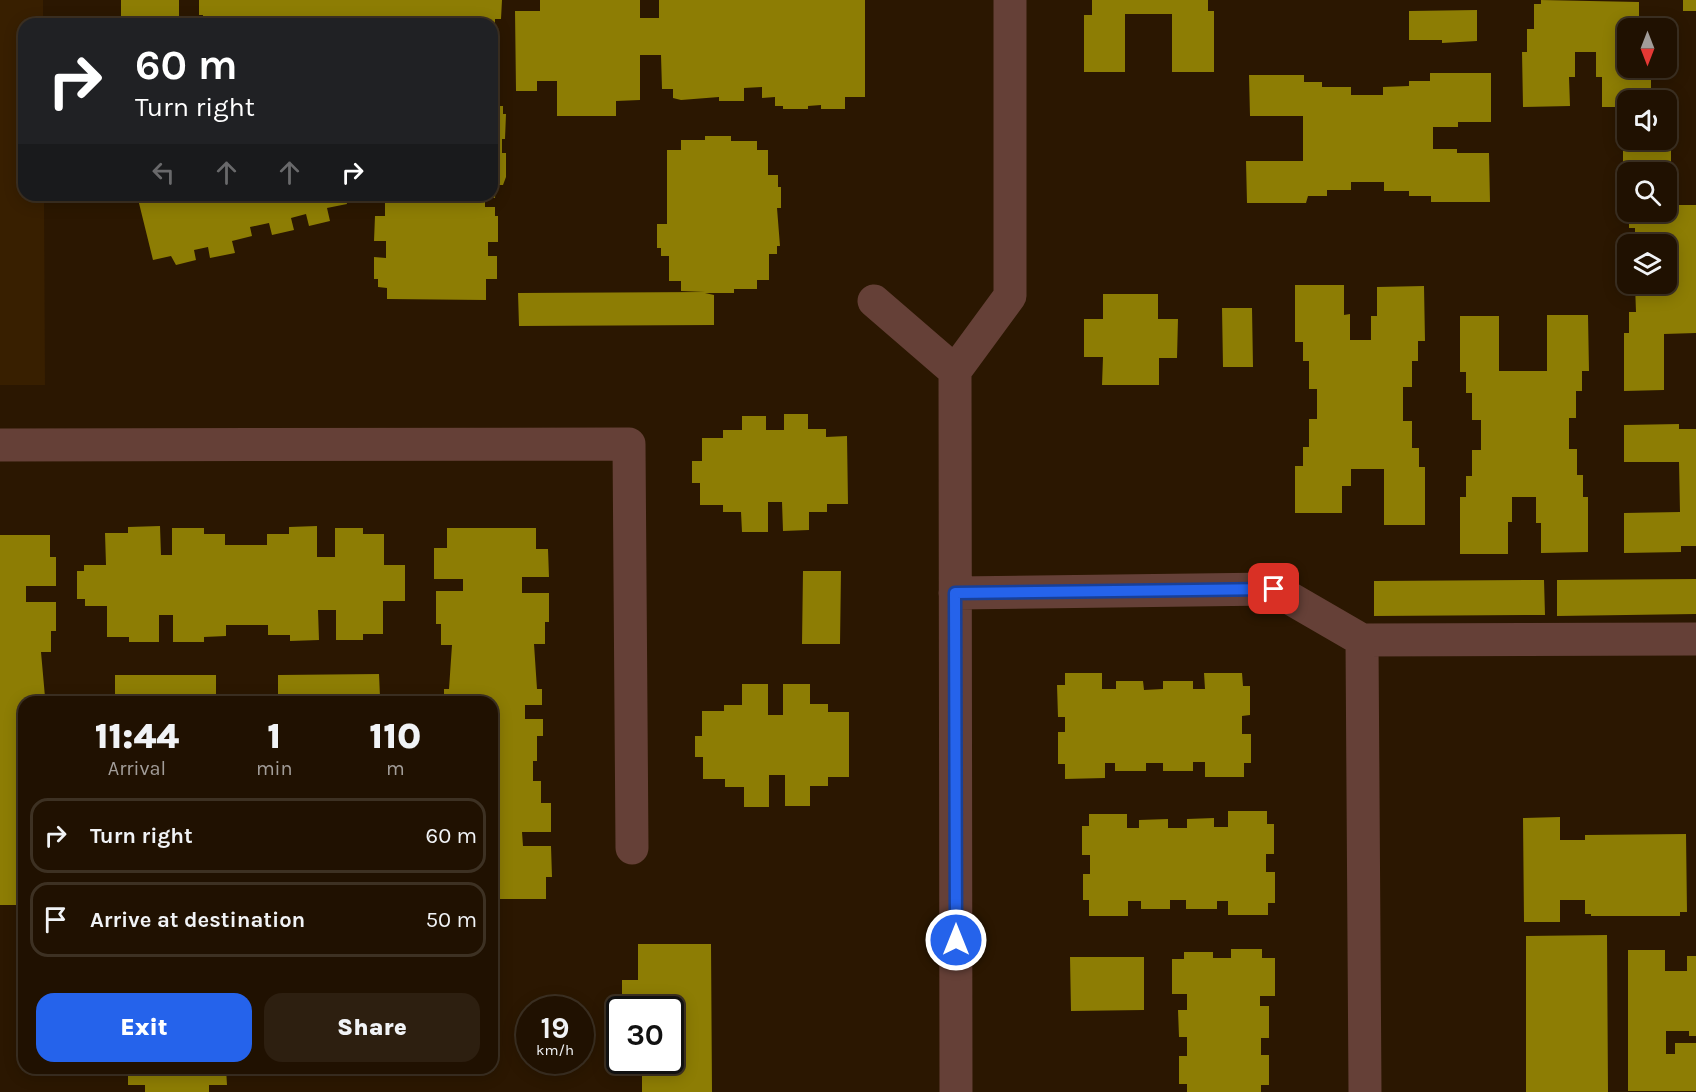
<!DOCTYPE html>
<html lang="en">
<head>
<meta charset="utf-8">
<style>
  body { margin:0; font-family:Karla,sans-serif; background:#2d1f10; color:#f1f3f6; height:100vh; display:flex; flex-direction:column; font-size:22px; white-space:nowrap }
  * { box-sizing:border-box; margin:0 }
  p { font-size:20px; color:#a29d99 }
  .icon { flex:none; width:33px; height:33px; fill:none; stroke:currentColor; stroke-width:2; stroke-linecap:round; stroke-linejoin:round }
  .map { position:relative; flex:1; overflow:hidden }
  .sheet { position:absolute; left:18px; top:696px; width:480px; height:378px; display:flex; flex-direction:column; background:#201101; border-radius:18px; box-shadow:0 3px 15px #0003,0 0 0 2px #3d3123 }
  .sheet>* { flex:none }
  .banner { position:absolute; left:18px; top:18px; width:480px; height:183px; border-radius:18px; box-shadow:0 3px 15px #0003,0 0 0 2px #3d3123; background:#202124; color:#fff; overflow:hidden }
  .needle { width:39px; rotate:180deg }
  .fabs { position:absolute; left:1617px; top:18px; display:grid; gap:12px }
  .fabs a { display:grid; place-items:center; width:60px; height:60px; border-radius:12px; background:#201101; box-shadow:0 3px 15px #0003,0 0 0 2px #3d3123; font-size:30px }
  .speed { position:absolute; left:516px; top:996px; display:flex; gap:12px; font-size:30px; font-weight:700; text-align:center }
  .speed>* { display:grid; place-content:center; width:78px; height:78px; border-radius:50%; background:#201101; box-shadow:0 3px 15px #0003,0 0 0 2px #3d3123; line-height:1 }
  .speed small { font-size:15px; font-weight:400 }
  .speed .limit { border:3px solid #111; border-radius:9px; background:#fff; color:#111 }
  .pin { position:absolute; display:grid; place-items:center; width:51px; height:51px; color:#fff; margin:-26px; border-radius:12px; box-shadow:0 3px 9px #0006 }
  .me { position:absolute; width:66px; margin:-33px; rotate:0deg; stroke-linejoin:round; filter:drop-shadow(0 0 4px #0008) }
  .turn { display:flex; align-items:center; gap:21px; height:126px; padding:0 18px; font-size:27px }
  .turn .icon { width:78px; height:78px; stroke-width:2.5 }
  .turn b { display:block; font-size:42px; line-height:51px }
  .lanes { display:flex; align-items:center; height:57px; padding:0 18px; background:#0003; justify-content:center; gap:30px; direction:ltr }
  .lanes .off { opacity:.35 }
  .eta { display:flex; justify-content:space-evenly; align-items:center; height:102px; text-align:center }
  .eta b { font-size:36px; font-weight:800; line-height:42px }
  .primary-button { display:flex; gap:12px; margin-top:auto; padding:12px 18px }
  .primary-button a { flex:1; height:69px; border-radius:18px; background:#2563eb; color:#fff; font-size:24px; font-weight:800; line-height:69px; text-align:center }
  .primary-button a+a { background:#2d1f10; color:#f1f3f6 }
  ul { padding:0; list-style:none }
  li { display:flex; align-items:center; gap:18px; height:75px; margin:0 12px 9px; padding:0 6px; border:3px solid #3d3123; border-radius:18px }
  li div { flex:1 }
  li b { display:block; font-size:22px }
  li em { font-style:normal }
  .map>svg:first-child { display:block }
  .built { fill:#381f00 }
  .building { fill:#8d7d04 }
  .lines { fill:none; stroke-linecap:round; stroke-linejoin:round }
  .minor { stroke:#654037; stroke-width:33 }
  .route-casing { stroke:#184099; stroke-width:15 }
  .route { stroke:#2563eb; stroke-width:10 }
</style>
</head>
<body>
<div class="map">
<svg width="1696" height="1092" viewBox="0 0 1696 1092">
  <rect width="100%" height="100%" fill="#2b1701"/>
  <!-- built -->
  <path class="built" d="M0,0H43V24H24V195H44L45,385H0Z"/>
  <!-- building -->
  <path class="building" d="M121,0H179V22L121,24Z
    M199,0H502L501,19H495V42L492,41V24H202L203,15H199Z
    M540,0H640V18H659V0H865V97H845V109H821V105L808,106V109H783V106H775V97L762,98V87L744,88V101H719V97L681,100L673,98V89H662L661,55H640V100L616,101V116H557V81H537V91H516L515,11H540Z
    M1092,0H1208V11H1214V72H1172V14H1125V72H1084V15H1092Z
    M1541,0L1639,2V28H1628V68H1651V100H1628V107H1602V77H1596V52H1575V77H1569L1570,106L1523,107L1522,52H1527V29H1534V4H1541Z
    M1683,0H1696V11H1683Z
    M1477,10V41L1442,43V40H1409V11Z
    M1430,73H1491V122H1458V127H1433V149H1457V153H1489L1490,202H1431V196H1409V191H1384V182H1351V190H1327V196H1308L1306,203H1247L1246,161H1303V116H1250L1249,75H1304V82H1322V87H1351V95H1383V87L1409,86V81H1430Z
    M492,99H495V106H503V114H506L505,139H502V153H506V177L503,185H496L495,198H485V207H495V216H498V242H488V256H497V279H486V300L387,299V288L378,287V279H374V257L386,258V241H374L375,216H385V199H396V195H492Z
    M705,136H731V141H757V150H768V175H778V187H781V208H777L780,246H777V254H769V280H757V289H734V293H705L714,295V325L519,326L518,293L705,292L681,291V281H669V256H661V248H657V224H667V150H681V140H705Z
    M1671,150V181H1676V205H1696V333L1664,334V390L1624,391V333H1629V312H1636L1635,285L1666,284V244H1635V228H1629V212H1666V172H1628V207H1623V151Z
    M137,195H345L347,204L327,208L330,221L309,226L306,214L291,218L294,230L272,235L269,223L250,227L252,236L232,241L235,253L210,258L208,247L194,250L196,260L176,265L171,256L153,260Z
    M1295,285H1344V315L1350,314V340H1371V316H1377V287L1424,286L1425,341H1418V361H1412V387H1403V421H1412V448H1419V467H1425V525H1384V469H1351V486H1342V513H1295V466H1303V447H1309V419H1317V389H1309V361H1303V342H1295Z
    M1103,294H1158V319H1178L1177,358H1159V385H1102L1103,357H1084V319H1103Z
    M1222,308H1252L1253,367H1223Z
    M1547,315H1588L1589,371H1582V391H1576V418H1569V449H1577V475H1583V497H1588V552L1541,553V523H1536V497H1512V522H1508V554H1460V497H1466V476H1472V450H1481V420H1472V393H1466V372H1460V316H1499V371H1547Z
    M784,414H808V429H826V437L847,436L848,504H827V512H809V530L783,531L782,502H768V532H742L741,512H723V505H700V483H692V461H702V438H723V430H742V416H766V430H784Z
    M1679,424V429H1696V546H1681V552L1624,553V513L1680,512L1679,462H1624V425Z
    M160,526L161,555H172V528H204V534H225V545H267V534H289V527L317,526V557H335V528H363V534H384V565H405V601H383V634H363V640H336V610H318L319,640L290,641V635H268V625H226V636L204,637V642H173V615H159V642H129V637H107V606H85V599H77V571H84V565H106L105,533H128V527Z
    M447,528H536V549H548L549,577H522V593H549V622H545V644H534L537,689H542V705H525V719H543V736H537V761H533V781H541V803H551V832H522L523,846H551L552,877H546V899H492V702H444V689H449L452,645H441V624H436V591H463V579H434V548H447Z
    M0,535H50V557H56V586H26V602H56V631H51V652H41L45,697H51V702H24V905H0Z
    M803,571H841L840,644H802Z
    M1696,579V614L1557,616V580Z
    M1544,580L1545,615L1374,616V581Z
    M1065,673H1102V689H1116V681H1143L1144,690L1163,689V681H1193V689H1205L1204,673H1242L1243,686H1250V715L1242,716V734H1251V763H1244V777H1205V762H1193V771H1163V763H1146V771H1115V763H1105V778L1065,779V764H1058V732H1065V717H1058L1057,685H1065Z
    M379,674L380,697H384V702H272V697H278V675Z
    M115,675H216V699H221V702H109V697H115Z
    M742,684H768V715H783V684H810V704H828V712H849V777H828V786H810V806H785V775H769V807H744V787H725V779H703V757H695V736H702V711H724V705H742Z
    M1228,811H1267V824H1274V854H1266V872H1275V903H1268V915H1228V901H1217V909H1186V900H1170V909H1141V901H1128V916H1089V900H1083V874H1090V855H1082V826H1089V814H1127V828H1139V820L1168,819V828H1187V819L1214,818V827H1228Z
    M1560,817V840H1585V835L1686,834L1687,912H1680V916H1591V914H1585V900H1560V922H1524L1523,818Z
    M1607,935L1608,1092H1526V936Z
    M638,944H711L712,1092H642V1060H670V1010H622V980H638Z
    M1231,949H1262V958H1275V996H1260V1006H1269V1038H1261V1055H1269V1085H1261V1092H1187V1084H1179V1056H1187V1037H1179L1178,1010H1187V994H1172V959H1184V952H1213V958H1231Z
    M1628,950H1665V971H1687V956H1696V1036H1689V1031H1666V1054H1675V1043H1696V1091H1628Z
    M1070,957H1144V1010L1071,1011Z
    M128,1068H226L227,1085H209V1092H145V1085H128Z"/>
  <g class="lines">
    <!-- minor -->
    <path class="minor" d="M874,301L955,371
      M955,371L956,1092
      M955,371L1010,296V0
      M0,445L629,444L632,848
      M955,593L1274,589L1362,640
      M1365,1092L1362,640L1696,639"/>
  </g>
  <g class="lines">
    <defs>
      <path id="route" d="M956,940L955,593L1274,589"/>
    </defs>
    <!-- route casing -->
    <use href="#route" class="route-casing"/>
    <!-- route -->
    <use href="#route" class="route"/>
  </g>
</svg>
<div class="fabs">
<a><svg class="needle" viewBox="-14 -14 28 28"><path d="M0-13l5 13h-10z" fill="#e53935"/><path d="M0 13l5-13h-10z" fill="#a29d99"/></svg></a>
<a><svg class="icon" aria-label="sound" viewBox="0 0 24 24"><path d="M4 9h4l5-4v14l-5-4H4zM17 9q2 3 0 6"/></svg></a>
<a><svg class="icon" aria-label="search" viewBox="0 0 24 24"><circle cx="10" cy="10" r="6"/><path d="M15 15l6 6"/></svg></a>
<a><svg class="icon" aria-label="layers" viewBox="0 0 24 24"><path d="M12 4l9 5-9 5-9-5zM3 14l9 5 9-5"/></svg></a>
</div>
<div class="speed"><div>19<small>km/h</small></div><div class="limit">30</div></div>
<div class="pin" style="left:1274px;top:589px;background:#d93025"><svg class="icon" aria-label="arrive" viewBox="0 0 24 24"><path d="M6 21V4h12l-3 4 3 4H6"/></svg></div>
<svg class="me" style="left:956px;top:940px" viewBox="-20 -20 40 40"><circle r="17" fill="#2563eb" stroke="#fff" stroke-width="3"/><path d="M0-11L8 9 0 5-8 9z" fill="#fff"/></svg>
<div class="banner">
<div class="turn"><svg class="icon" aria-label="right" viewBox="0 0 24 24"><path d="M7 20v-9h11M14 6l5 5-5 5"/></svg><div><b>60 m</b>Turn right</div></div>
<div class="lanes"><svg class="icon off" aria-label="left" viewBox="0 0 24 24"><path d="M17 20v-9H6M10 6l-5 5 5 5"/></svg><svg class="icon off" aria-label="ahead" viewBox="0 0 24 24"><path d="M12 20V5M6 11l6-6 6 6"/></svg><svg class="icon off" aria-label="ahead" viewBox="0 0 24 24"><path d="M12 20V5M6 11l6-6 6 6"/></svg><svg class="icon" aria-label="right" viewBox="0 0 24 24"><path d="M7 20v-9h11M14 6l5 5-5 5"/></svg></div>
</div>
<section class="sheet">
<div class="eta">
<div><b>11:44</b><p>Arrival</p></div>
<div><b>1</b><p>min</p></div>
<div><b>110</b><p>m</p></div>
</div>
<ul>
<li><svg class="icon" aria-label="right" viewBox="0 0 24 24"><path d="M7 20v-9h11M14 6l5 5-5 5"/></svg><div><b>Turn right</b></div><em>60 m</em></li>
<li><svg class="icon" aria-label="arrive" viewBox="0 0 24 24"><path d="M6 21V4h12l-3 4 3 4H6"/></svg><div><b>Arrive at destination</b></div><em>50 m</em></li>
</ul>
<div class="primary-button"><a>Exit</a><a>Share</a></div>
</section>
</div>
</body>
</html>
